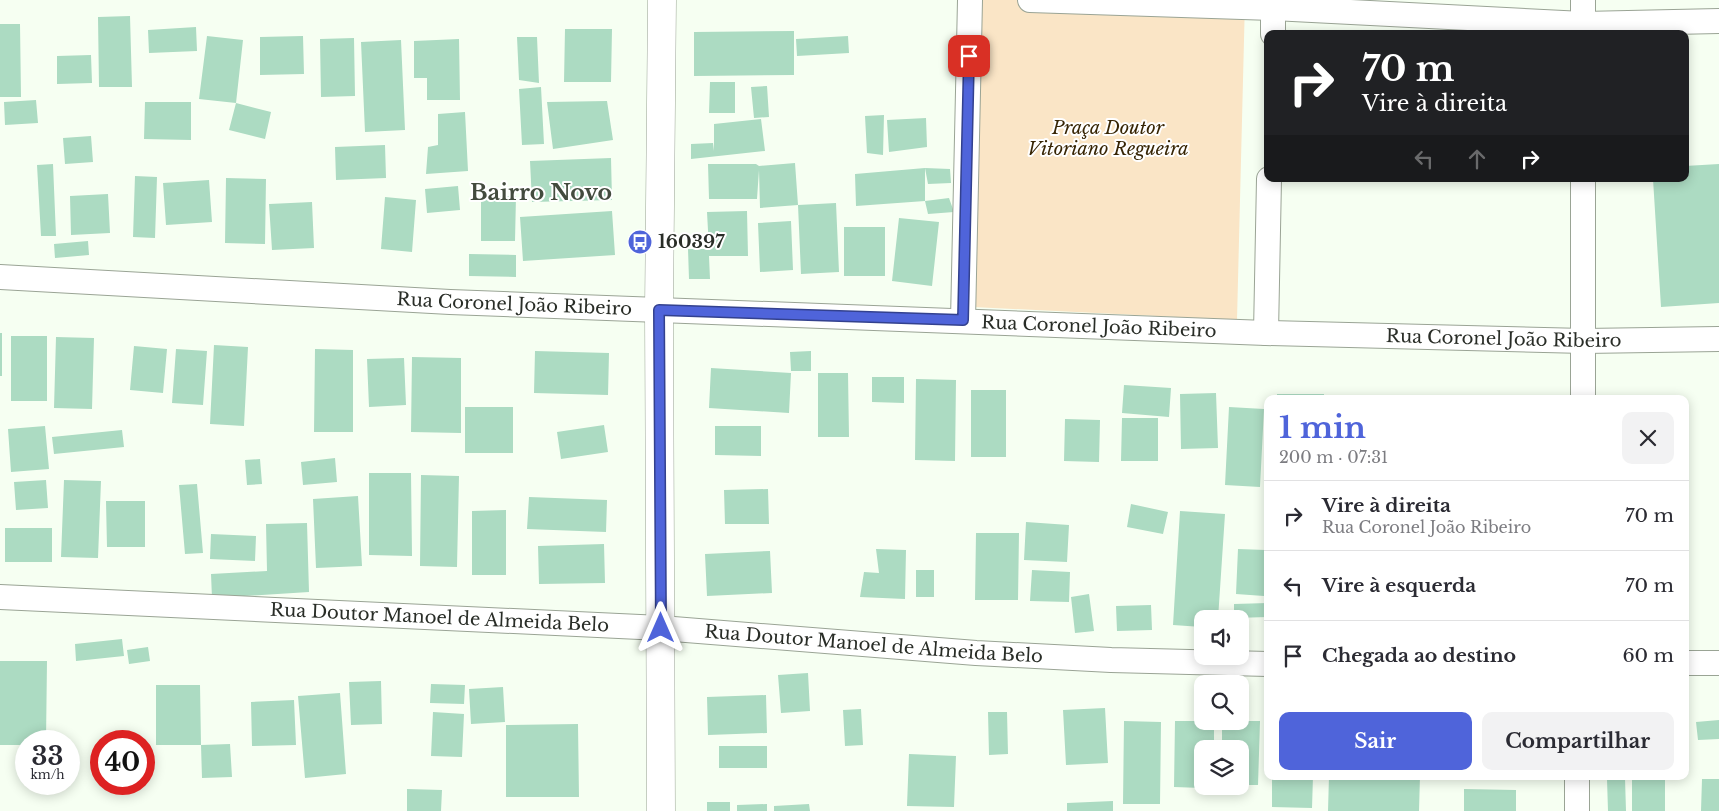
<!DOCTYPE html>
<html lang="pt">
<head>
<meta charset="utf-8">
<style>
  body { margin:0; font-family:"Libre Baskerville",serif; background:#f2f2f3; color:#2b2b33; height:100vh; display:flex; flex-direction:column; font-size:19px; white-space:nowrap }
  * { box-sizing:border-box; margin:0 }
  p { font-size:16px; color:#7c7c81 }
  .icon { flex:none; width:28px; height:28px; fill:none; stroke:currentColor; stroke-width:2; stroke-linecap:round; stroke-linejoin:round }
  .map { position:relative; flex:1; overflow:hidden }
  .sheet { position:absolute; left:1264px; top:395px; width:425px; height:385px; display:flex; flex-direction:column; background:#fff; border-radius:10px; box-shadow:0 2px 12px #0003 }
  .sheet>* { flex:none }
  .guide { position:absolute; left:1264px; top:30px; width:425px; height:152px; border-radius:10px; box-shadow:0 2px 12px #0003; background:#202124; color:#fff; overflow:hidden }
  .controls { position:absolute; left:1194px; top:610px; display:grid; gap:10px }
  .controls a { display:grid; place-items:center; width:55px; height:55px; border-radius:10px; background:#fff; box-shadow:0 2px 12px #0003; font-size:25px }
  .speed { position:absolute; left:15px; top:730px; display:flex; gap:10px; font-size:25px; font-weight:700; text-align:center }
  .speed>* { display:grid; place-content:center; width:65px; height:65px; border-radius:50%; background:#fff; box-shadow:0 2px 12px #0003; line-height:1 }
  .speed small { font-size:12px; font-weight:400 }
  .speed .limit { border:8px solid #d22; background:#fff; color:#111 }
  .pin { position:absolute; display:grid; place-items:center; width:42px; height:42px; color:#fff; margin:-21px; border-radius:10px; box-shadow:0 2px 8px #0006 }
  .me { position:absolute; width:55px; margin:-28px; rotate:0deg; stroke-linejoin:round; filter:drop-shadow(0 0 4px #0008) }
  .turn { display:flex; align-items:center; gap:18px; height:105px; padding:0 15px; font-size:22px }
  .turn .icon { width:65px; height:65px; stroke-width:2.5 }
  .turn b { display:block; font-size:35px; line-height:42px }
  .lanes { display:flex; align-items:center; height:48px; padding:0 15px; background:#0003; justify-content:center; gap:25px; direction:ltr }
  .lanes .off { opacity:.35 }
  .round { display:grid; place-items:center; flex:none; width:52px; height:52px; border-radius:10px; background:#f2f2f3 }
  .head { display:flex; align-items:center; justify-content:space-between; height:85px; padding:0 15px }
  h1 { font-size:30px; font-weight:700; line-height:38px; color:#4f64da }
  .action { display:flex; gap:10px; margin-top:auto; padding:10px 15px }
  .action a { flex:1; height:58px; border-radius:10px; background:#4f64da; color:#fff; font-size:20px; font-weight:700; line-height:58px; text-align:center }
  .action a+a { background:#f2f2f3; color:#2b2b33 }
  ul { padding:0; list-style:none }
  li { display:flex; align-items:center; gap:15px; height:70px; padding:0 15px; border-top:1px solid #e1e1e2 }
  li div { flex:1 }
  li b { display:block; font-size:19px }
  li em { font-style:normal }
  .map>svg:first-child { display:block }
  .green { fill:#fae5c6 }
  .building { fill:#acdbc2 }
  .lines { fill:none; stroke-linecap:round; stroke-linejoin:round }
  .street-casing { stroke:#9aa495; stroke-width:26 }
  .secondary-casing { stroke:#9aa495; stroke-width:29 }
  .street { stroke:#fff; stroke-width:24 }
  .secondary { stroke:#fff; stroke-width:28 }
  .route-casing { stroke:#33418e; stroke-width:12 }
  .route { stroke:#4f64da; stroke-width:9 }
  .labels { text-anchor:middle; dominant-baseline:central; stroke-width:4; stroke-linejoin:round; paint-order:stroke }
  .park-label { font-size:18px; font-style:italic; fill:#372504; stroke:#fff }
  .poi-label { font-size:18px; font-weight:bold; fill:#292d27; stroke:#fff; text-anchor:start }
  .street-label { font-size:18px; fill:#292d27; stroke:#fff }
  .district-label { font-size:22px; font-weight:bold; fill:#434b3e; stroke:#fff }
</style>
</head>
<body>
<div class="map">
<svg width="1719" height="811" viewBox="0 0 1719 811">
  <rect width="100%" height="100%" fill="#f6fff2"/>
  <!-- green -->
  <path class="green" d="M975,0H1245L1237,320L973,307Z"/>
  <!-- building -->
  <path class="building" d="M130,16L132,87H99L98,17Z
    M0,24H20L21,97H0Z
    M196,27L197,51L149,53L148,30Z
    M565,29H612L611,82H564Z
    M794,31V75L694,76V32Z
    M207,36L243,40L236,103L271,112L265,139L229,130L236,103L199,99Z
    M303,36L304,74L260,75V37Z
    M848,36L849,53L797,56L796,39Z
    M517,37H537L539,83L519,80Z
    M354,38L355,96L321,97L320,39Z
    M459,39L460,100H427V78H414V41Z
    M401,40L405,130L365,132L361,42Z
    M91,55L92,83L57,84V56Z
    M710,82H735V113H709Z
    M767,86L769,117L754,118L751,87Z
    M541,87L544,144L522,145L519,89Z
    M36,100L38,123L5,125L4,102Z
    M607,101L613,140L553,149L547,102Z
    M145,102H191V140L144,139Z
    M465,112L468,171L426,174L428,147L438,145V114Z
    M884,115L883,155L867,153L865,116Z
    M926,118L927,147L889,152L887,120Z
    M761,119L765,151L691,159V144L713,143L714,151V124Z
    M91,136L93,162L65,164L63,138Z
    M385,145L386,178L336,180L335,147Z
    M611,158L612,200L532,202L530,161Z
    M795,163L798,205L760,208L759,170L757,199H709L708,164H756L759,166Z
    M53,164L56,236H41L37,165Z
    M1719,164V303L1661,307L1653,179H1685V166Z
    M925,168V201L949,198L954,212L928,214L925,201L856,206L855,174Z
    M925,168L950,169L951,183L928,184Z
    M135,176L157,177L155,238L133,237Z
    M226,178L266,179L265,244L225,243Z
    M209,180L212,222L166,225L163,183Z
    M458,186L460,210L427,213L425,189Z
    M108,194L110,233L71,235L70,196Z
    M481,196H516L515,241H481Z
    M385,197L416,200L412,252L381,249Z
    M312,202L314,248L272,250L269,204Z
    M836,203L839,272L801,274L798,205Z
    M612,211L615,255L523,261L520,217Z
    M747,211L748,256H709L710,279H689L688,249H709L707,212Z
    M899,218L939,222L932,286L892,281Z
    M791,221L793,270L760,272L758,223Z
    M844,227H885V276H844Z
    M88,241L89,255L55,258L54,244Z
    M469,254L516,255V277L469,276Z
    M0,333H2V376H0Z
    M11,336H47V401H11Z
    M56,337L94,338L92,409L54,408Z
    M214,345L248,347L244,426L210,424Z
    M134,346L167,349L163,393L130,390Z
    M176,349L207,351L203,405L172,403Z
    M315,349L353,350V432H314Z
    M535,351L609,353L608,395L534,393Z
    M811,351V371H791L790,352Z
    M412,357L461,358V433L411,432Z
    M404,358L406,405L369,407L367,359Z
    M711,368L791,373L789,413L709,408Z
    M818,373H848L849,437H818Z
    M872,377H904V403L872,402Z
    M916,379L956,380L955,461L915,460Z
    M1124,385L1171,388L1169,417L1122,413Z
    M971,390H1006V457H971Z
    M1216,393L1218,448L1181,449L1180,394Z
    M1277,394H1324V399H1277Z
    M465,407H513V453H465Z
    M1229,407L1264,409L1260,487L1225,485Z
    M1122,418H1158V461H1121Z
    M1065,419L1100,420L1099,462L1064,461Z
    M604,425L608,452L561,459L557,432Z
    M45,426L49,469L11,472L8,429Z
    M715,426H761V456L715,455Z
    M122,430L124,447L54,454L52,437Z
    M335,458L337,482L303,485L301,462Z
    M260,459L262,484L247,485L245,460Z
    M369,473H411L412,556L369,555Z
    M421,475L459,476L457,567L420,566Z
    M46,480L48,508L16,510L14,482Z
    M64,480L101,481L98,558L61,557Z
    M197,484L203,553L185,554L179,485Z
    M768,489L769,524H725L724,490Z
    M358,496L362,566L316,568L313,499Z
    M529,497L607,500L606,532L527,529Z
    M106,501H145V547H107Z
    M1131,504L1168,512L1163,534L1127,527Z
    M506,510V575H472V511Z
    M1180,511L1225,514L1218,619H1202V627L1173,625Z
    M1026,522L1069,525L1067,562L1024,560Z
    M307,523L309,592L212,598L211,574L267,571L266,524Z
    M5,528H52V562H5Z
    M976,533H1019L1018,600H975Z
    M211,534L256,536L255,561L210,559Z
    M604,544L605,583L539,584L538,546Z
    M876,549L906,550L905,599L860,597L864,572L879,573Z
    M1238,549L1266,550L1264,596L1236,594Z
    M770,551L772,593L707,596L705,554Z
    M916,570H934V597H916Z
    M1032,570L1070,572L1069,602L1030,601Z
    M1089,594L1094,631L1075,633L1071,597Z
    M1268,603V617L1234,618V604Z
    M1151,605L1152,630L1117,631L1116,606Z
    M122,639L124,656L76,661L75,644Z
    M148,647L150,661L129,664L127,650Z
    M0,661H47L46,741H26V745H0Z
    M808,673L810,711L781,713L778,675Z
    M381,681L382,724L351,725L349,682Z
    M431,684L465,685L464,704L430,703Z
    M156,685H200L201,745H156Z
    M503,687L505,722L471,724L469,689Z
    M340,693L346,774L305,778L298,696Z
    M766,695L767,733L708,735L707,697Z
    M294,700L296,745L252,746L251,702Z
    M1105,708L1108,763L1066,765L1063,710Z
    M861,709L863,745L845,746L843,710Z
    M433,712L464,714L462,757L431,756Z
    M988,712H1007L1008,754L989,755Z
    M1719,720V739L1698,740L1696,722Z
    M1124,721L1161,722L1160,804H1123Z
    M1175,721H1214V749H1202V788L1174,787Z
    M1222,721H1260L1258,785H1240V749H1222Z
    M578,724L579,797H506V725Z
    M230,744L232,777L202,778L201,745Z
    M719,746H767V768H719Z
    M909,754L956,756L954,807L907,806Z
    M1272,776H1313L1312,808L1272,807Z
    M1329,776H1420L1419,811H1328Z
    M1632,777H1665V811H1632Z
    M1625,778L1626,811H1608L1607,779Z
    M1702,779H1719V811H1701Z
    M407,789L442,790L441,811H407Z
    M1464,789L1516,790V811H1464Z
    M1113,801V811H1067V803Z
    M707,802H730V811H707Z
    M767,804V811H737V805Z
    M809,804L810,811H774V806Z"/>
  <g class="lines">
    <defs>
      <g id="street">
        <path d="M1030,0L1273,8L1583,24L1719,21"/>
        <path d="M1273,34V0"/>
        <path d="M1583,34V0"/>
        <path id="s1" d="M0,277L450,302L1266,333L1584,341L1719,339"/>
        <path d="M963,320L970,0"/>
        <path d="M1266,333L1269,179"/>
        <path d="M1583,399V179"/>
        <path id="s2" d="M0,597L661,628L976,653L1111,660L1268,664"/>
        <path d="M1685,663H1719"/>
        <path d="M1577,776V811"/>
      </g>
      <path id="secondary" d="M661,811L659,310L662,0"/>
    </defs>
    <!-- street casing -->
    <use href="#street" class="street-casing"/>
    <!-- secondary casing -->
    <use href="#secondary" class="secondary-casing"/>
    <!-- street -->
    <use href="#street" class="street"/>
    <!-- secondary -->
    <use href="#secondary" class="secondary"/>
  </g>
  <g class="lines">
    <defs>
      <path id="route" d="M661,628L659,310L963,320L969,56"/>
    </defs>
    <!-- route casing -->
    <use href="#route" class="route-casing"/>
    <!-- route -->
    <use href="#route" class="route"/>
  </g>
  <!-- icons -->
  <defs>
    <symbol id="bus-disc" viewBox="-11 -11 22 22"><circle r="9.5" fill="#4f64da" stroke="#fff"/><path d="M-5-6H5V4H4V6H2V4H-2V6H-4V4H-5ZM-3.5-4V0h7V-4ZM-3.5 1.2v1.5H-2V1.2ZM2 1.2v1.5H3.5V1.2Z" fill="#fff"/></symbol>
  </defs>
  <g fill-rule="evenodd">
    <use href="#bus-disc" x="626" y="228" width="28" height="28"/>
  </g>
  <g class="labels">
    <!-- park labels -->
    <g class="park-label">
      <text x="1108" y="128">Praça Doutor<tspan x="1108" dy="21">Vitoriano Regueira</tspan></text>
    </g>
    <!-- poi labels -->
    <g class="poi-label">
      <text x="658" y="242">160397</text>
    </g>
    <!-- street labels -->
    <g class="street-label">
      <text stroke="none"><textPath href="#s1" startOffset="515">Rua Coronel João Ribeiro</textPath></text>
      <text stroke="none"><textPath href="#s1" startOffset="1100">Rua Coronel João Ribeiro</textPath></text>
      <text stroke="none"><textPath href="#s1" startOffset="1505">Rua Coronel João Ribeiro</textPath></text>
      <text stroke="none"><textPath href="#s2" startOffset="440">Rua Doutor Manoel de Almeida Belo</textPath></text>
      <text stroke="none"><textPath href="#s2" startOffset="875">Rua Doutor Manoel de Almeida Belo</textPath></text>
    </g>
    <!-- district labels -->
    <g class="district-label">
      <text x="541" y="192">Bairro Novo</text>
    </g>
  </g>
</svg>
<div class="controls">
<a><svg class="icon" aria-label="sound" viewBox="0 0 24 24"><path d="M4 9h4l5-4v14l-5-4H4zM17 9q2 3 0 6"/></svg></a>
<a><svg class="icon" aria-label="search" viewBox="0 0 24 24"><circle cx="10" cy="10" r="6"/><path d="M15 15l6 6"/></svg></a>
<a><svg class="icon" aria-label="layers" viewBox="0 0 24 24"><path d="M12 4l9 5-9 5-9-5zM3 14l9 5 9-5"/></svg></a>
</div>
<div class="speed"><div>33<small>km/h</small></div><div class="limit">40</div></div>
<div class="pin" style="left:969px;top:56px;background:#d93025"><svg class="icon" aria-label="arrive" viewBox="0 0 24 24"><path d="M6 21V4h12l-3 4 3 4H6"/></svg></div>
<svg class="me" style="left:661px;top:628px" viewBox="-20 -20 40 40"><path d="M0-17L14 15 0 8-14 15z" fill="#4f64da" stroke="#fff" stroke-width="4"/></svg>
<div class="guide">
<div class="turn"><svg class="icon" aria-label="right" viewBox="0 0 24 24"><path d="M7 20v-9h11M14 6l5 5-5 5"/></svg><div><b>70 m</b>Vire à direita</div></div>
<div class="lanes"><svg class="icon off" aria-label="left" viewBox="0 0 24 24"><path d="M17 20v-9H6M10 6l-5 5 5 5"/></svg><svg class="icon off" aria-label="ahead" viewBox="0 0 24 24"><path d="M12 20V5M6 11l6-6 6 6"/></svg><svg class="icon" aria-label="right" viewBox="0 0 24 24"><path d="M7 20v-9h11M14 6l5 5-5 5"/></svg></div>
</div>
<section class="sheet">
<div class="head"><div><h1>1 min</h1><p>200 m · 07:31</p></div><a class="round"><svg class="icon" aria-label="close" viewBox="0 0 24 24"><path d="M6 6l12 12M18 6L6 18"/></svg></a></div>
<ul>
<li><svg class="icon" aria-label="right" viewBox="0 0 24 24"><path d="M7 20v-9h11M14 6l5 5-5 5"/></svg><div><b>Vire à direita</b><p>Rua Coronel João Ribeiro</p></div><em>70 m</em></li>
<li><svg class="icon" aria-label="left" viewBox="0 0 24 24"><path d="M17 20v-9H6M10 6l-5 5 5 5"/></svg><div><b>Vire à esquerda</b></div><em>70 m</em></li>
<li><svg class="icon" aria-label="arrive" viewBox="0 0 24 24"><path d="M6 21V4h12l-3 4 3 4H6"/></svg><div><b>Chegada ao destino</b></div><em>60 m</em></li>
</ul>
<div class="action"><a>Sair</a><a>Compartilhar</a></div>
</section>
</div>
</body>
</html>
